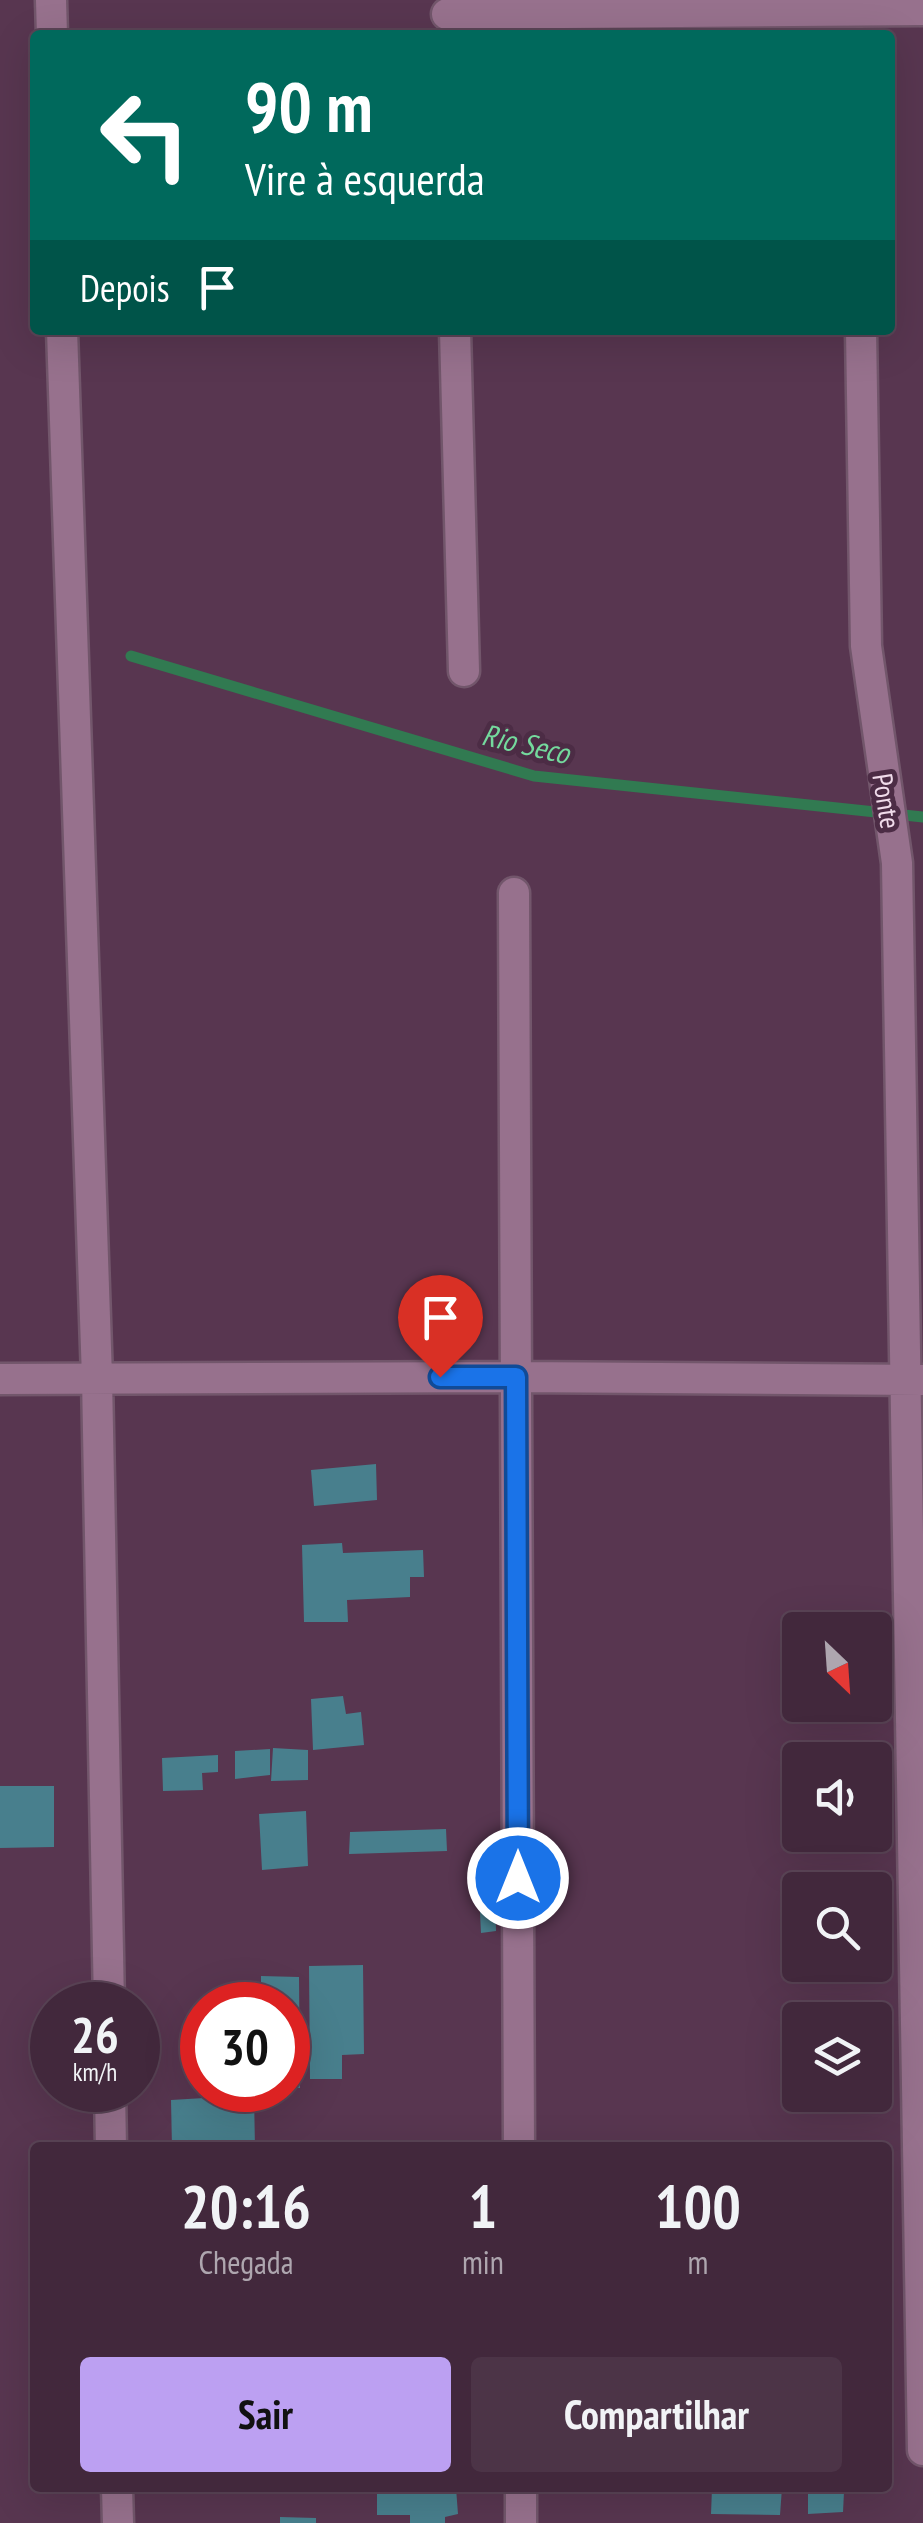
<!DOCTYPE html>
<html lang="pt">
<head>
<meta charset="utf-8">
<style>
  body { margin:0; font-family:"PT Sans Narrow",sans-serif; background:#4c3447; color:#f1f3f6; height:100vh; display:flex; flex-direction:column; font-size:38px; white-space:nowrap }
  * { box-sizing:border-box; margin:0 }
  p { font-size:32px; color:#aea6af }
  .icon { flex:none; width:55px; height:55px; fill:none; stroke:currentColor; stroke-width:2; stroke-linecap:round; stroke-linejoin:round }
  .map { position:relative; flex:1; overflow:hidden }
  .details { position:absolute; left:30px; top:2142px; width:862px; height:350px; display:flex; flex-direction:column; background:#42283c; border-radius:10px; box-shadow:0 10px 40px #0002,0 0 0 2px #5a4456 }
  .details>* { flex:none }
  .banner { position:absolute; left:30px; top:30px; width:865px; height:305px; border-radius:10px; box-shadow:0 10px 40px #0002,0 0 0 2px #5a4456; background:#00695c; color:#fff; overflow:hidden }
  .needle { width:65px; rotate:155deg }
  .controls { position:absolute; left:782px; top:1612px; display:grid; gap:20px }
  .controls a { display:grid; place-items:center; width:110px; height:110px; border-radius:10px; background:#42283c; box-shadow:0 10px 40px #0002,0 0 0 2px #5a4456; font-size:50px }
  .speed { position:absolute; left:30px; top:1982px; display:flex; gap:20px; font-size:50px; font-weight:700; text-align:center }
  .speed>* { display:grid; place-content:center; width:130px; height:130px; border-radius:50%; background:#42283c; box-shadow:0 10px 40px #0002,0 0 0 2px #5a4456; line-height:1 }
  .speed small { font-size:25px; font-weight:400 }
  .speed .limit { border:15px solid #d22; background:#fff; color:#111 }
  .pin { position:absolute; display:grid; place-items:center; width:85px; height:85px; color:#fff; margin:-102px -42px; border-radius:50% 50% 50% 0; rotate:-45deg; box-shadow:0 0 10px #0007 }
  .pin .icon { rotate:45deg }
  .me { position:absolute; width:110px; margin:-55px; rotate:0deg; stroke-linejoin:round; filter:drop-shadow(0 0 8px #0008) }
  .turn { display:flex; align-items:center; gap:35px; height:210px; padding:0 50px; font-size:45px }
  .turn .icon { width:130px; height:130px; stroke-width:2.5 }
  .turn b { display:block; font-size:70px; line-height:85px }
  .then { display:flex; align-items:center; height:95px; padding:0 50px; background:#0003; gap:20px; font-size:38px }
  .eta { display:flex; justify-content:space-evenly; align-items:center; height:170px; text-align:center }
  .eta b { font-size:60px; font-weight:700; line-height:70px }
  .primary-button { display:flex; gap:20px; margin-top:auto; padding:20px 50px }
  .primary-button a { flex:1; height:115px; border-radius:10px; background:#bca0f2; color:#111; font-size:40px; font-weight:700; line-height:115px; text-align:center }
  .primary-button a+a { background:#4c3447; color:#f1f3f6 }
  .map>svg:first-child { display:block }
  .lines { fill:none; stroke-linecap:round; stroke-linejoin:round }
  .stream { stroke:#317a51; stroke-width:11 }
  .building { fill:#487f8d }
  .street-casing { stroke:#72566b; stroke-width:35 }
  .street { stroke:#97718d; stroke-width:30 }
  .route-casing { stroke:#114b97; stroke-width:25 }
  .route { stroke:#1a73e8; stroke-width:18 }
  .labels { text-anchor:middle; dominant-baseline:central; stroke-width:10; stroke-linejoin:round; paint-order:stroke }
  .street-label { font-size:28px; fill:#f0dbea; stroke:#4c2c45 }
  .water-label { font-size:30px; font-style:italic; fill:#74d99d; stroke:#4c2c45 }
</style>
</head>
<body>
<div class="map">
<svg width="923" height="2523" viewBox="0 0 923 2523">
  <rect width="100%" height="100%" fill="#583650"/>
  <g class="lines">
    <!-- stream -->
    <path class="stream" d="M131,656L534,776L923,817"/>
  </g>
  <!-- building -->
  <path class="building" d="M376,1464L377,1500L314,1506L311,1470Z
    M342,1543L343,1553L423,1550L424,1577H410V1597L347,1600L348,1622H304L302,1545Z
    M343,1696L346,1714L361,1712L364,1745L313,1750L311,1699Z
    M273,1748L308,1750V1780L271,1781Z
    M270,1749V1775L235,1779V1751Z
    M218,1755V1772L202,1773L203,1790L163,1791L162,1758Z
    M0,1786H54V1847L0,1848Z
    M306,1811L308,1866L262,1870L259,1814Z
    M446,1829L447,1851L349,1854L350,1832Z
    M479,1892L495,1893L496,1931L481,1933Z
    M363,1965L364,2054L342,2055V2079H310L309,1966Z
    M261,1976L299,1977L300,2088H288V2005H261Z
    M254,2095L255,2148H172L171,2100Z
    M377,2488H456L458,2514L445,2517V2523H410V2515H377Z
    M712,2488H782L780,2515L711,2514Z
    M844,2492L843,2512L808,2514V2494Z
    M280,2517L316,2518V2523H280Z"/>
  <g class="lines">
    <defs>
      <path id="street" d="M51,0L52,35
        M447,14L923,10
        M62,330L97,1378L109,2005
        M455,330L464,671
        M861,330L866,646L897,863L923,2450
        M514,893L519,2148
        M0,1379L516,1377L923,1380
        M110,2090L111,2148
        M117,2488L118,2523
        M521,2488V2523"/>
    </defs>
    <!-- street casing -->
    <use href="#street" class="street-casing"/>
    <!-- street -->
    <use href="#street" class="street"/>
  </g>
  <g class="lines">
    <defs>
      <path id="route" d="M440,1377H516L518,1878"/>
    </defs>
    <!-- route casing -->
    <use href="#route" class="route-casing"/>
    <!-- route -->
    <use href="#route" class="route"/>
  </g>
  <g class="labels">
    <!-- street labels -->
    <g class="street-label">
      <text transform="translate(887 801) rotate(81)">Ponte</text>
    </g>
    <!-- water labels -->
    <g class="water-label">
      <text transform="translate(526 743) rotate(13)">Rio Seco</text>
    </g>
  </g>
</svg>
<div class="controls">
<a><svg class="needle" viewBox="-14 -14 28 28"><path d="M0-13l5 13h-10z" fill="#e53935"/><path d="M0 13l5-13h-10z" fill="#aea6af"/></svg></a>
<a><svg class="icon" aria-label="sound" viewBox="0 0 24 24"><path d="M4 9h4l5-4v14l-5-4H4zM17 9q2 3 0 6"/></svg></a>
<a><svg class="icon" aria-label="search" viewBox="0 0 24 24"><circle cx="10" cy="10" r="6"/><path d="M15 15l6 6"/></svg></a>
<a><svg class="icon" aria-label="layers" viewBox="0 0 24 24"><path d="M12 4l9 5-9 5-9-5zM3 14l9 5 9-5"/></svg></a>
</div>
<div class="speed"><div>26<small>km/h</small></div><div class="limit">30</div></div>
<div class="pin" style="left:440px;top:1377px;background:#d93025"><svg class="icon" aria-label="arrive" viewBox="0 0 24 24"><path d="M6 21V4h12l-3 4 3 4H6"/></svg></div>
<svg class="me" style="left:518px;top:1878px" viewBox="-20 -20 40 40"><circle r="17" fill="#1a73e8" stroke="#fff" stroke-width="3"/><path d="M0-11L8 9 0 5-8 9z" fill="#fff"/></svg>
<div class="banner">
<div class="turn"><svg class="icon" aria-label="left" viewBox="0 0 24 24"><path d="M17 20v-9H6M10 6l-5 5 5 5"/></svg><div><b>90 m</b>Vire à esquerda</div></div>
<div class="then">Depois<svg class="icon" aria-label="arrive" viewBox="0 0 24 24"><path d="M6 21V4h12l-3 4 3 4H6"/></svg></div>
</div>
<section class="details">
<div class="eta">
<div><b>20:16</b><p>Chegada</p></div>
<div><b>1</b><p>min</p></div>
<div><b>100</b><p>m</p></div>
</div>
<div class="primary-button"><a>Sair</a><a>Compartilhar</a></div>
</section>
</div>
</body>
</html>
